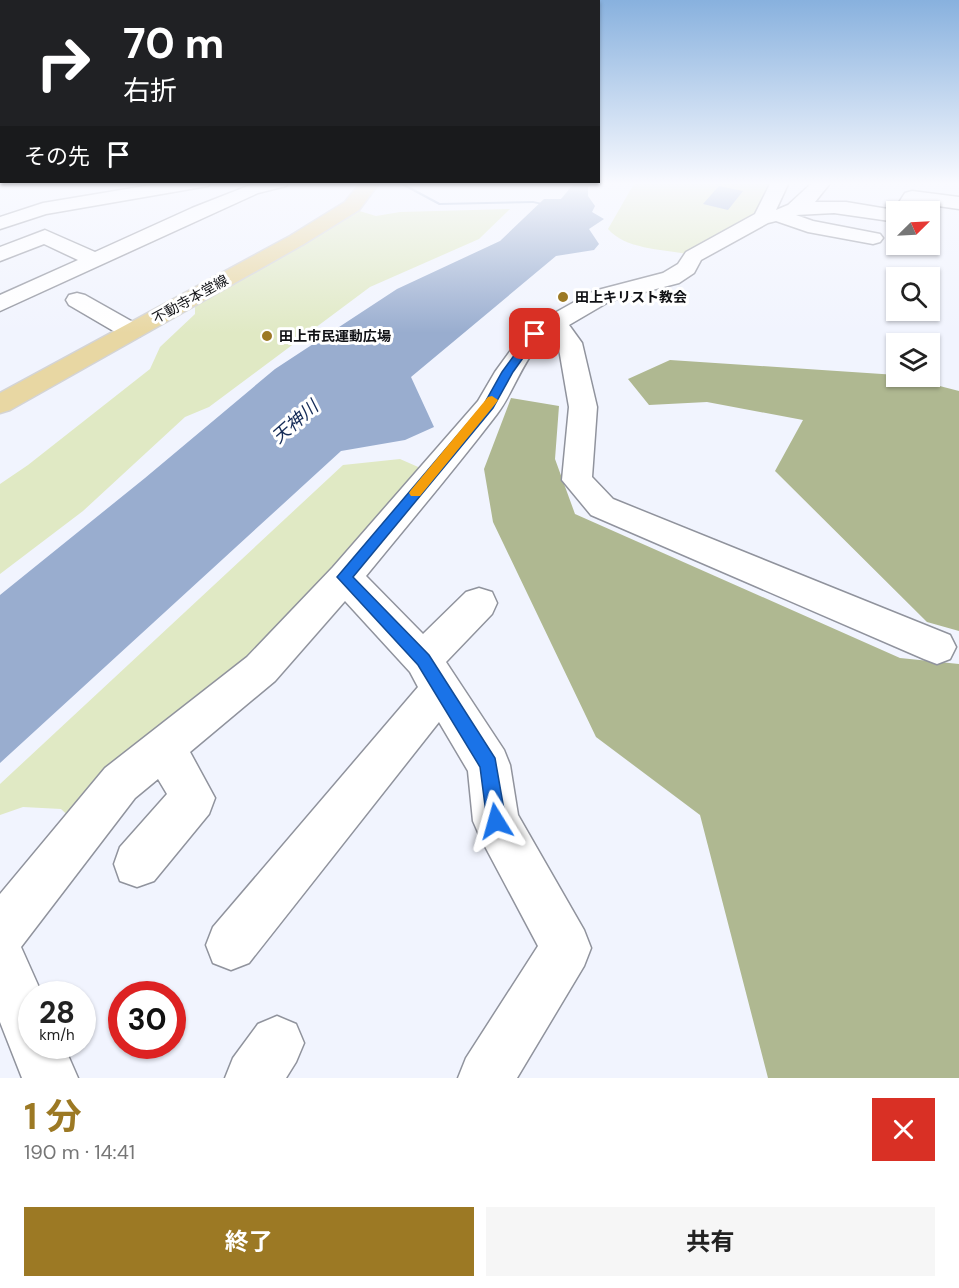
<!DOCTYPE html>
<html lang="ja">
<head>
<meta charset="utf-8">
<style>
  body { margin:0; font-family:"DM Sans","Noto Sans JP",sans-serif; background:#f6f6f6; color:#222; height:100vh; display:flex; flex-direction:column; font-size:22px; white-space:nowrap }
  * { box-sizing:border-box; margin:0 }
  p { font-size:20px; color:#767676 }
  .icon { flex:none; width:33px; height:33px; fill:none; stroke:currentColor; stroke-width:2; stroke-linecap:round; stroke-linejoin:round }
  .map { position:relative; height:1078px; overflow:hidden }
  .details { display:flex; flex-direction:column; background:#fff; flex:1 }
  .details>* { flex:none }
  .banner { position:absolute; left:0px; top:0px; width:600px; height:183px; box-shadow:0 2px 4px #0004; background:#202124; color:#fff; overflow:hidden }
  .needle { width:39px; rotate:66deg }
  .fabs { position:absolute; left:886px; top:201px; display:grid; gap:12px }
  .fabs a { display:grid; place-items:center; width:54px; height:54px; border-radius:0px; background:#fff; box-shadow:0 2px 4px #0004; font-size:30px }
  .speed { position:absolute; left:18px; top:981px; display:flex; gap:12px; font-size:30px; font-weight:700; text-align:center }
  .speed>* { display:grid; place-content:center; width:78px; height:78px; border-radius:50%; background:#fff; box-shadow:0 2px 4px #0004; line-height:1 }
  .speed small { font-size:15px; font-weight:400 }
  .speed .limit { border:9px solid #d22; background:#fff; color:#111 }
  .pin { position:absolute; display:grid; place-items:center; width:51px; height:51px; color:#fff; margin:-26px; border-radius:12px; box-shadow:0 3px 9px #0006 }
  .me { position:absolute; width:66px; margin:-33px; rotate:352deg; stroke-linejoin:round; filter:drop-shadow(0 0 4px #0008) }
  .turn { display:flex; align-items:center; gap:21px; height:126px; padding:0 24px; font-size:27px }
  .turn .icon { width:78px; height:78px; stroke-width:2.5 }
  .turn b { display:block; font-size:42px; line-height:51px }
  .then { display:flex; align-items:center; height:57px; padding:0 24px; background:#0003; gap:12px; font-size:22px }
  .round { display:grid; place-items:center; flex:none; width:63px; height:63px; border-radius:0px; background:#f6f6f6 }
  .headline { display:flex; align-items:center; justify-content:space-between; height:102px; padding:0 24px }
  h1 { font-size:36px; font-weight:700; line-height:45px; color:#9c7924 }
  .action { display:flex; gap:12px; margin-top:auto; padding:12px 24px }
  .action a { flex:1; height:69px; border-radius:0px; background:#9c7924; color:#fff; font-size:24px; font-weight:700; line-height:69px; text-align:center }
  .action a+a { background:#f6f6f6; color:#222 }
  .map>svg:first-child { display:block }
  .green { fill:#e0e9c4 }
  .forest { fill:#afb891 }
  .water { fill:#99adcf }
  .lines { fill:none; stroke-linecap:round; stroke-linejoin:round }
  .stream { fill:#99adcf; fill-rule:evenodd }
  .minor-casing { stroke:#90939d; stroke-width:3 }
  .major-casing { stroke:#d4d4d5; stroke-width:3 }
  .minor { fill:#fff; fill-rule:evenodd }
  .major { fill:#e8d7a3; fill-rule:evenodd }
  .route { fill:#1a73e8; stroke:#114b97; stroke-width:1.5 }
  .slow { fill:#f59e0b }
  .poi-dot { fill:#9c7924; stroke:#fff; stroke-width:2 }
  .labels { text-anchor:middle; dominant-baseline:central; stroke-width:6; stroke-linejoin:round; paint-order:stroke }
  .far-poi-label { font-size:14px; font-weight:bold; fill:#111216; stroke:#fff; text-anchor:start }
  .far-street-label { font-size:14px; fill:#111216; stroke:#fff }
  .water-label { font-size:18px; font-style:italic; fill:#152c58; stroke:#fff }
</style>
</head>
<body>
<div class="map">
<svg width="959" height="1078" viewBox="0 0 959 1078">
  <rect width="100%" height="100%" fill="#f1f4fe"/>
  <!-- green -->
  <path class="green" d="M635,182H771L755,213L686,254C661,249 625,249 608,229Z
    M510,209L479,239L370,287L209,407L185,417L83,511L0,574V484L28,465L150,369L160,347L195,314V305L356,210L376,216L400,212Z
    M400,459L425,470L297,619L77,824L61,809L23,807L0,815V784L343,465Z"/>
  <!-- forest -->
  <path class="forest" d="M670,360L897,375L959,391V631L927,622L775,471L803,420L707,402L649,405L628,379Z
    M511,398L559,406L555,459L575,514L900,658L959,664V1078H768L700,815L596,737L493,522L484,469Z"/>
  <!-- water -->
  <path class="water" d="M579,182H598L588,187V196L595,206L592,212L604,219L589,229L599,244L594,250L556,256L411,377L434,427L405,440L341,451L0,763V595L145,478L275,369L397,289L500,241L544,199H561L571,187Z
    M719,186L743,191L728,210L703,204Z"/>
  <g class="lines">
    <!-- stream -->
    <path class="stream" d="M396,182H401L440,203L533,201L551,205L549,206L533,203L439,205Z"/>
    <defs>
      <path id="minor" d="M169,182H211L208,186L202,187L46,214L0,229V217L43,203Z
        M258,182H289L286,186L258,193L0,311V295L78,260L44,244L0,261V247L45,230L95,252L192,208Z
        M771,182H789L776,210L788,205L813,182H831L815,202H846L894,210L905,193L912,191L959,197V209L917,203L912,212H897V222L834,213L796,215L813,221L880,234L883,238L880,242L873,244L808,232L776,221L768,223L701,260L694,273L679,283L610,301L569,325L582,343L597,407L592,477L613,499L950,635L956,647L950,659L937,664L924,659L591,515L562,480L569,407L558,343L551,335C526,349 515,391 497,414C455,469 410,522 366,576L423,634L466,592L479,588L492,592L497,603L492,614L446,662L504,750L510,765L518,815L584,930L591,948L584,966L517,1078H458L466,1058L538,946L480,837L473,821L468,771L439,722L249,963L231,970L213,963L206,945L213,927L418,687L410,672L345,601L275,681L190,752L215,798L209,814L154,881L137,887L120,881L114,864L120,847L167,794L158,779L135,798L21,947L42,994H32V1046H64L78,1078H22L0,1022V894L105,768L247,657L333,567L478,401L495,372L526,329L594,291L663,273L678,264L686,252L755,214Z
        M77,293L85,295L140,326L143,331L140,336L131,338L122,336L69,305L66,300L69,295Z
        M277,1016L296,1024L304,1043L296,1062L286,1078H225L233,1058L258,1024Z"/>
      <path id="major" d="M361,182H380L359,210L304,244L10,410L0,413V393L290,236L345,202Z"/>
    </defs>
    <!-- minor casing -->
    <use href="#minor" class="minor-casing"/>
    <!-- major casing -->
    <use href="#major" class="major-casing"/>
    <!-- minor -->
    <use href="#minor" class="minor"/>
    <!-- major -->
    <use href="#major" class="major"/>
  </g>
  <!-- sky -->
  <linearGradient id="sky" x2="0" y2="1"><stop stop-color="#88b1de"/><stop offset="0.55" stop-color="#f9faff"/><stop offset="1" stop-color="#f9faff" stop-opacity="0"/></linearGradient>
  <rect width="959" height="333" fill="url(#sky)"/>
  <!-- route -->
  <path class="route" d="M531,332L540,334L513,372L493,408L353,577L429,655L495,758L506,821L503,828L496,830L490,828L487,821L480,767L418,665L337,577L484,404L502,372Z"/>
  <!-- slow -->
  <path class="slow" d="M492,396L498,400L496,403L420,496H411L409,493L411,490L488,397Z"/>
  <!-- markers -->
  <g class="poi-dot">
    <circle cx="563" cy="297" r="6"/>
    <circle cx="267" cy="336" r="6"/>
  </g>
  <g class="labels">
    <!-- far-poi labels -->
    <g class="far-poi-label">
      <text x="575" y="297">田上キリスト教会</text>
      <text x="279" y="336">田上市民運動広場</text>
    </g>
    <!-- far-street labels -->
    <g class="far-street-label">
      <text transform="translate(190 299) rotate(-29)">不動寺本堂線</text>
    </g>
    <!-- water labels -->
    <g class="water-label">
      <text transform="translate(295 422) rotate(-41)">天神川</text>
    </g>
  </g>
</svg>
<div class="fabs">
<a><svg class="needle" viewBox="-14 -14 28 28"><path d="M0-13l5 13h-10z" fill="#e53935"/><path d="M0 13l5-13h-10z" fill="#767676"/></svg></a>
<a><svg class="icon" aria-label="search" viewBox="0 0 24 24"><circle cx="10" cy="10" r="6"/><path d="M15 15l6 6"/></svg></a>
<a><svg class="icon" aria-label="layers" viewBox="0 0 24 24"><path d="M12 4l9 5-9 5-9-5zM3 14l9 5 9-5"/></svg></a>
</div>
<div class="speed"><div>28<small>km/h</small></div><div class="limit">30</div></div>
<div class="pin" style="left:535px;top:334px;background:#d93025"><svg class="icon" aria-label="arrive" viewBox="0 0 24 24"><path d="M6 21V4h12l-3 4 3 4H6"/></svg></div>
<svg class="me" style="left:496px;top:821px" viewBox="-20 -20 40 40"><path d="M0-17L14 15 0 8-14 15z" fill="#1a73e8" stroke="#fff" stroke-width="4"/></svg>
<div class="banner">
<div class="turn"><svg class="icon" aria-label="right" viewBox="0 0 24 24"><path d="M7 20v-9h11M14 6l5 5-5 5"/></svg><div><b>70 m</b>右折</div></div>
<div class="then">その先<svg class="icon" aria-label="arrive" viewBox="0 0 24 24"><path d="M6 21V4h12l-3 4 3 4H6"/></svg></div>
</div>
</div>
<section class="details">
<div class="headline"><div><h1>1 分</h1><p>190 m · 14:41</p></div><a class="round" style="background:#d93025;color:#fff"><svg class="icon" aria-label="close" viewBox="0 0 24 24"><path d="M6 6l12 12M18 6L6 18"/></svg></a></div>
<div class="action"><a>終了</a><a>共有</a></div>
</section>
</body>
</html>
